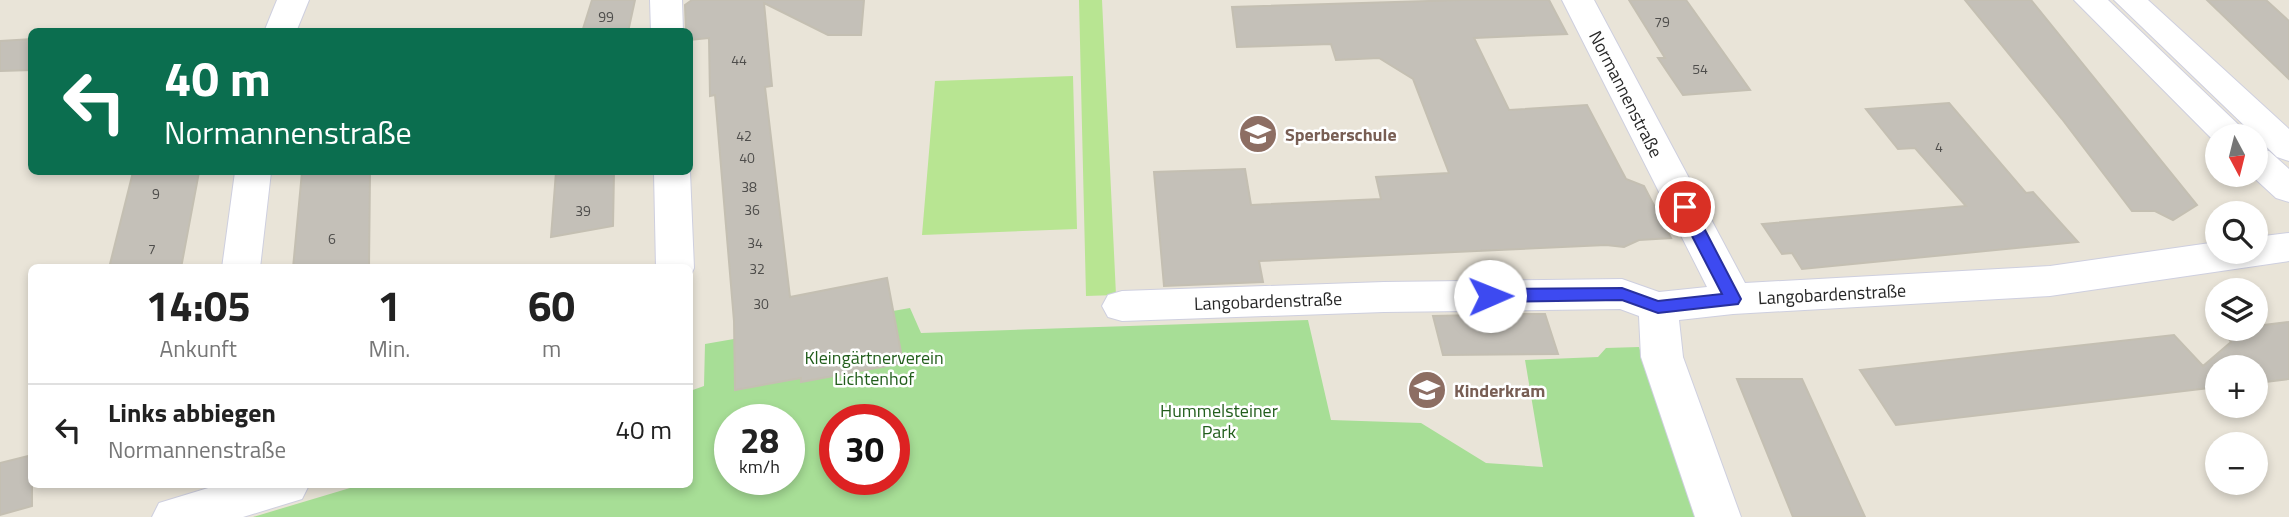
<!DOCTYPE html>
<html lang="de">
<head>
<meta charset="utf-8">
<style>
  body { margin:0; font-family:"Titillium Web",sans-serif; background:#f2f2f2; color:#222; height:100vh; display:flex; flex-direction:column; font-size:26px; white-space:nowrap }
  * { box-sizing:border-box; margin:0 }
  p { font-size:23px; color:#767676 }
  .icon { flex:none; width:38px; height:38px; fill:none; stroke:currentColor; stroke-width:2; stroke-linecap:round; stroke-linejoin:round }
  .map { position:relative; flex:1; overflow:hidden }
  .panel { position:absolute; left:28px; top:264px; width:665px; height:224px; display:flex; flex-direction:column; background:#fff; border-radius:10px; box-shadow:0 4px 10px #0003 }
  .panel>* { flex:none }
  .guide { position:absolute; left:28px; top:28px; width:665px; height:147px; border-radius:10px; box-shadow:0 4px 10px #0003; background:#0b6e4f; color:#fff; overflow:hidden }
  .needle { width:46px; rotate:173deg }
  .tools { position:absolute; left:2205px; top:124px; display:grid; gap:14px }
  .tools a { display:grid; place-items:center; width:63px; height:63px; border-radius:50%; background:#fff; box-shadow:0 4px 10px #0003; font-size:35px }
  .speed { position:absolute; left:714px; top:404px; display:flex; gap:14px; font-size:35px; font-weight:700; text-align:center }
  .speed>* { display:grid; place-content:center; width:91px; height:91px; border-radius:50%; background:#fff; box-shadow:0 4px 10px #0003; line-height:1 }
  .speed small { font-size:18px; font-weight:400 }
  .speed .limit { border:10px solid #d22; background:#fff; color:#111 }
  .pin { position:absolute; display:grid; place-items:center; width:60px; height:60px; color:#fff; margin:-30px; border:4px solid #fff; border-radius:50%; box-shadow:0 2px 7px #0007 }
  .me { position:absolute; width:77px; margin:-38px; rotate:89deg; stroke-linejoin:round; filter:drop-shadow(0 0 5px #0008) }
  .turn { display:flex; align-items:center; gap:24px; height:147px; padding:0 21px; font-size:32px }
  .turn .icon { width:91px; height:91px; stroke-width:2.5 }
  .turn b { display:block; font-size:49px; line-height:60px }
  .eta { display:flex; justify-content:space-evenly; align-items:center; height:119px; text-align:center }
  .eta b { font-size:42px; font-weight:700; line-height:49px }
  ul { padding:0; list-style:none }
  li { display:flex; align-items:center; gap:21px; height:91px; padding:0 21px; border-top:2px solid #e0e0e0 }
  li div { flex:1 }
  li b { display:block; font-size:26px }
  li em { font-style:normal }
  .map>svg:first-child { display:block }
  .green { fill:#a7de96; fill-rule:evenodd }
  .pitch { fill:#b8e592 }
  .building { fill:#c4c0b8; stroke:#c4bfb2; stroke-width:2 }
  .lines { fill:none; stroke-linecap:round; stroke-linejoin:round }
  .street-casing { stroke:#cecfdf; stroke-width:2 }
  .secondary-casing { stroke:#cecfdf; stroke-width:2 }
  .street { fill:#fff; fill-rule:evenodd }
  .secondary { fill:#fff; fill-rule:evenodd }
  .route { fill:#3d4af1; stroke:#28309d; stroke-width:2 }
  .labels { text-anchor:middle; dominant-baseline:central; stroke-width:5; stroke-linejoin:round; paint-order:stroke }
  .number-label { font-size:14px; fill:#4e4d4b }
  .street-label { font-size:18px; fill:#272727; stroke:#fff }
  .education-label { font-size:18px; font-weight:bold; fill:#785e54; stroke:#fff; text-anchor:start }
  .park-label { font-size:18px; fill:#225e1c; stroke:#fff }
</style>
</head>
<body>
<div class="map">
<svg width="2289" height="517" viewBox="0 0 2289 517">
  <rect width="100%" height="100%" fill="#e9e4d8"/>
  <!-- green -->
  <path class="green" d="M910,308L921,333L1308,320L1331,420L1421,423L1486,463L1543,467L1525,360L1598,357L1606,348L1639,347L1695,517H253L360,485H690V391L704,386L705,344ZM730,420H789V480H730ZM835,420H894V480H835Z"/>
  <!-- pitch -->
  <path class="pitch" d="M1079,0H1102L1116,295L1086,296Z
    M1073,76L1077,229L922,235L935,81Z"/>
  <!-- building -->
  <path class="building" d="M592,0H635L628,32H582Z
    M692,0H864L861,35H828L764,3L772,86L765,87L790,297L887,278L903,363L801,382V378L735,390L734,321L715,95L710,96L709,38L690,40V32H686L685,5Z
    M1461,0H1549L1567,34L1474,38L1509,110L1587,105L1626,179L1644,186L1671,238L1639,240L1624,247L1606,245L1259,261L1263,282L1164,286L1154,172L1245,169L1251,205L1381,199L1376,177L1449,173L1413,79L1379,58L1336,60L1331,44L1237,47L1232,7Z
    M1629,0H1686L1750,90L1683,95L1658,58H1665Z
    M1965,0H2031L2197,205L2173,220L2155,211H2132L2062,119Z
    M2207,0H2266L2289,21V79Z
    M32,39V70L0,71V41Z
    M1949,103L2026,193L2033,192L2078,242L1802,269L1792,253L1782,254L1762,224L1966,206L1915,148L1898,149L1866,109Z
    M133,172H199L181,268H109Z
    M302,172H370L369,268H293Z
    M556,172H614L613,226L551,237Z
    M1525,314H1545L1558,354L1443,355L1433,316Z
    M2289,322V379L2256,383V368H2217V387L1896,425L1860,370L2174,335L2203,366L2231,342L2222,330L2256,329V326Z
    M1737,379H1802L1865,517H1793Z
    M32,455V506L0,515V463Z"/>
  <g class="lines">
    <defs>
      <path id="street" d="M277,0H309L296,32H264Z
        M650,0H682L683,32H651Z
        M1562,0H1594L1745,283L2050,266L2217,242V252H2256V237L2289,233V261L2050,296L1733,314L1679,320L1683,357L1741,517H1695L1641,357L1639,316L1620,309L1384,312L1122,321L1108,317L1102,306L1108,295L1122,291L1384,282L1622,279L1659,292L1707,287Z
        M235,172H271L260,268H222Z
        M654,172H690L694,268L690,277V268H656Z
        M218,485H309L302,499L243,517H152L159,503Z"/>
      <path id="secondary" d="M2074,0H2108L2242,128L2247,136H2217V144Z
        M2114,0H2148L2289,129V161L2277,157Z
        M2256,148L2269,151L2289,169V202L2276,198L2251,175H2256Z"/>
    </defs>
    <!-- street casing -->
    <use href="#street" class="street-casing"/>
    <!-- secondary casing -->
    <use href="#secondary" class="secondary-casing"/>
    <!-- street -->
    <use href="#street" class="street"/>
    <!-- secondary -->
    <use href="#secondary" class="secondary"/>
  </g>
  <!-- route -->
  <path class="route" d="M1685,202L1693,207L1741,299L1738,304L1658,313L1622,300L1490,302L1481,296L1490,289L1622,288L1658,301L1722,294L1677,207Z"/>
  <!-- icons -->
  <defs>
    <symbol id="school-disc" viewBox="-11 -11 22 22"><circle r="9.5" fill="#8d6e63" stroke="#fff"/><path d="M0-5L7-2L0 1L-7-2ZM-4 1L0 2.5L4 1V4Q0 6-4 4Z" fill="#fff"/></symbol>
  </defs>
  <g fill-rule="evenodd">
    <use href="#school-disc" x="1236" y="112" width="44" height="44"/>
    <use href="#school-disc" x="1405" y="368" width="44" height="44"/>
  </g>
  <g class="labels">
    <!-- number labels -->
    <g class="number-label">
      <text x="606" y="16">99</text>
      <text x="1662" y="21">79</text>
      <text x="739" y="59">44</text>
      <text x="1700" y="68">54</text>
      <text x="744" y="135">42</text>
      <text x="1939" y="146">4</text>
      <text x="747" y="157">40</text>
      <text x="749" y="186">38</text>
      <text x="156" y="193">9</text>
      <text x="752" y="209">36</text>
      <text x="583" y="210">39</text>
      <text x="332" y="238">6</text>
      <text x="755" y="242">34</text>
      <text x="152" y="248">7</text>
      <text x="757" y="268">32</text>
      <text x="761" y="303">30</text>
    </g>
    <!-- street labels -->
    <g class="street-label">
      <text transform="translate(1626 94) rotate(63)">Normannenstraße</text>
      <text transform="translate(1832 294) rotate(-3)">Langobardenstraße</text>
      <text transform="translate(1268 301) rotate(-2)">Langobardenstraße</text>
    </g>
    <!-- education labels -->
    <g class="education-label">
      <text x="1285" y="134">Sperberschule</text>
      <text x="1454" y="390">Kinderkram</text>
    </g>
    <!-- park labels -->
    <g class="park-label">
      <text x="874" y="357">Kleingärtnerverein<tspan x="874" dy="21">Lichtenhof</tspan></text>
      <text x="1219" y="410">Hummelsteiner<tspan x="1219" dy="21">Park</tspan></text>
    </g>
  </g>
</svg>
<div class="tools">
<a><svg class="needle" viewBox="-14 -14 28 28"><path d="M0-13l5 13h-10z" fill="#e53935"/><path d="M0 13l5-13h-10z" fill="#767676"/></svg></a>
<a><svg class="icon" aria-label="search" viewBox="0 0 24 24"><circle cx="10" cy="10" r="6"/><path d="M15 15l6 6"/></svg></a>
<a><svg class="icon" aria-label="layers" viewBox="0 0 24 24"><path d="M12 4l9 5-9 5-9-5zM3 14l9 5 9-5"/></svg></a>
<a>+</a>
<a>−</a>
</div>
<div class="speed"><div>28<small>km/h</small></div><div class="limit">30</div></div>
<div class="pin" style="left:1685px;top:207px;background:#d93025"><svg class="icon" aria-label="arrive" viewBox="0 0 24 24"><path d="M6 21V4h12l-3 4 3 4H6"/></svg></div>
<svg class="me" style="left:1490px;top:296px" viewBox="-20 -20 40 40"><circle r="19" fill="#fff"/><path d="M0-13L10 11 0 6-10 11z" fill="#3d4af1"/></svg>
<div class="guide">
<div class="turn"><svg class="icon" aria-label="left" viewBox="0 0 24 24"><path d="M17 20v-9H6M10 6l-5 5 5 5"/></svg><div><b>40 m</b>Normannenstraße</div></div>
</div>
<section class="panel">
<div class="eta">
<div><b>14:05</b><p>Ankunft</p></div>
<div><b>1</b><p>Min.</p></div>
<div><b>60</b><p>m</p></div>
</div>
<ul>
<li><svg class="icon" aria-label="left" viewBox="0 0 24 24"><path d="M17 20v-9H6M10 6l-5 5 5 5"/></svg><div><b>Links abbiegen</b><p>Normannenstraße</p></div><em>40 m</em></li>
</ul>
</section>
</div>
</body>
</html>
